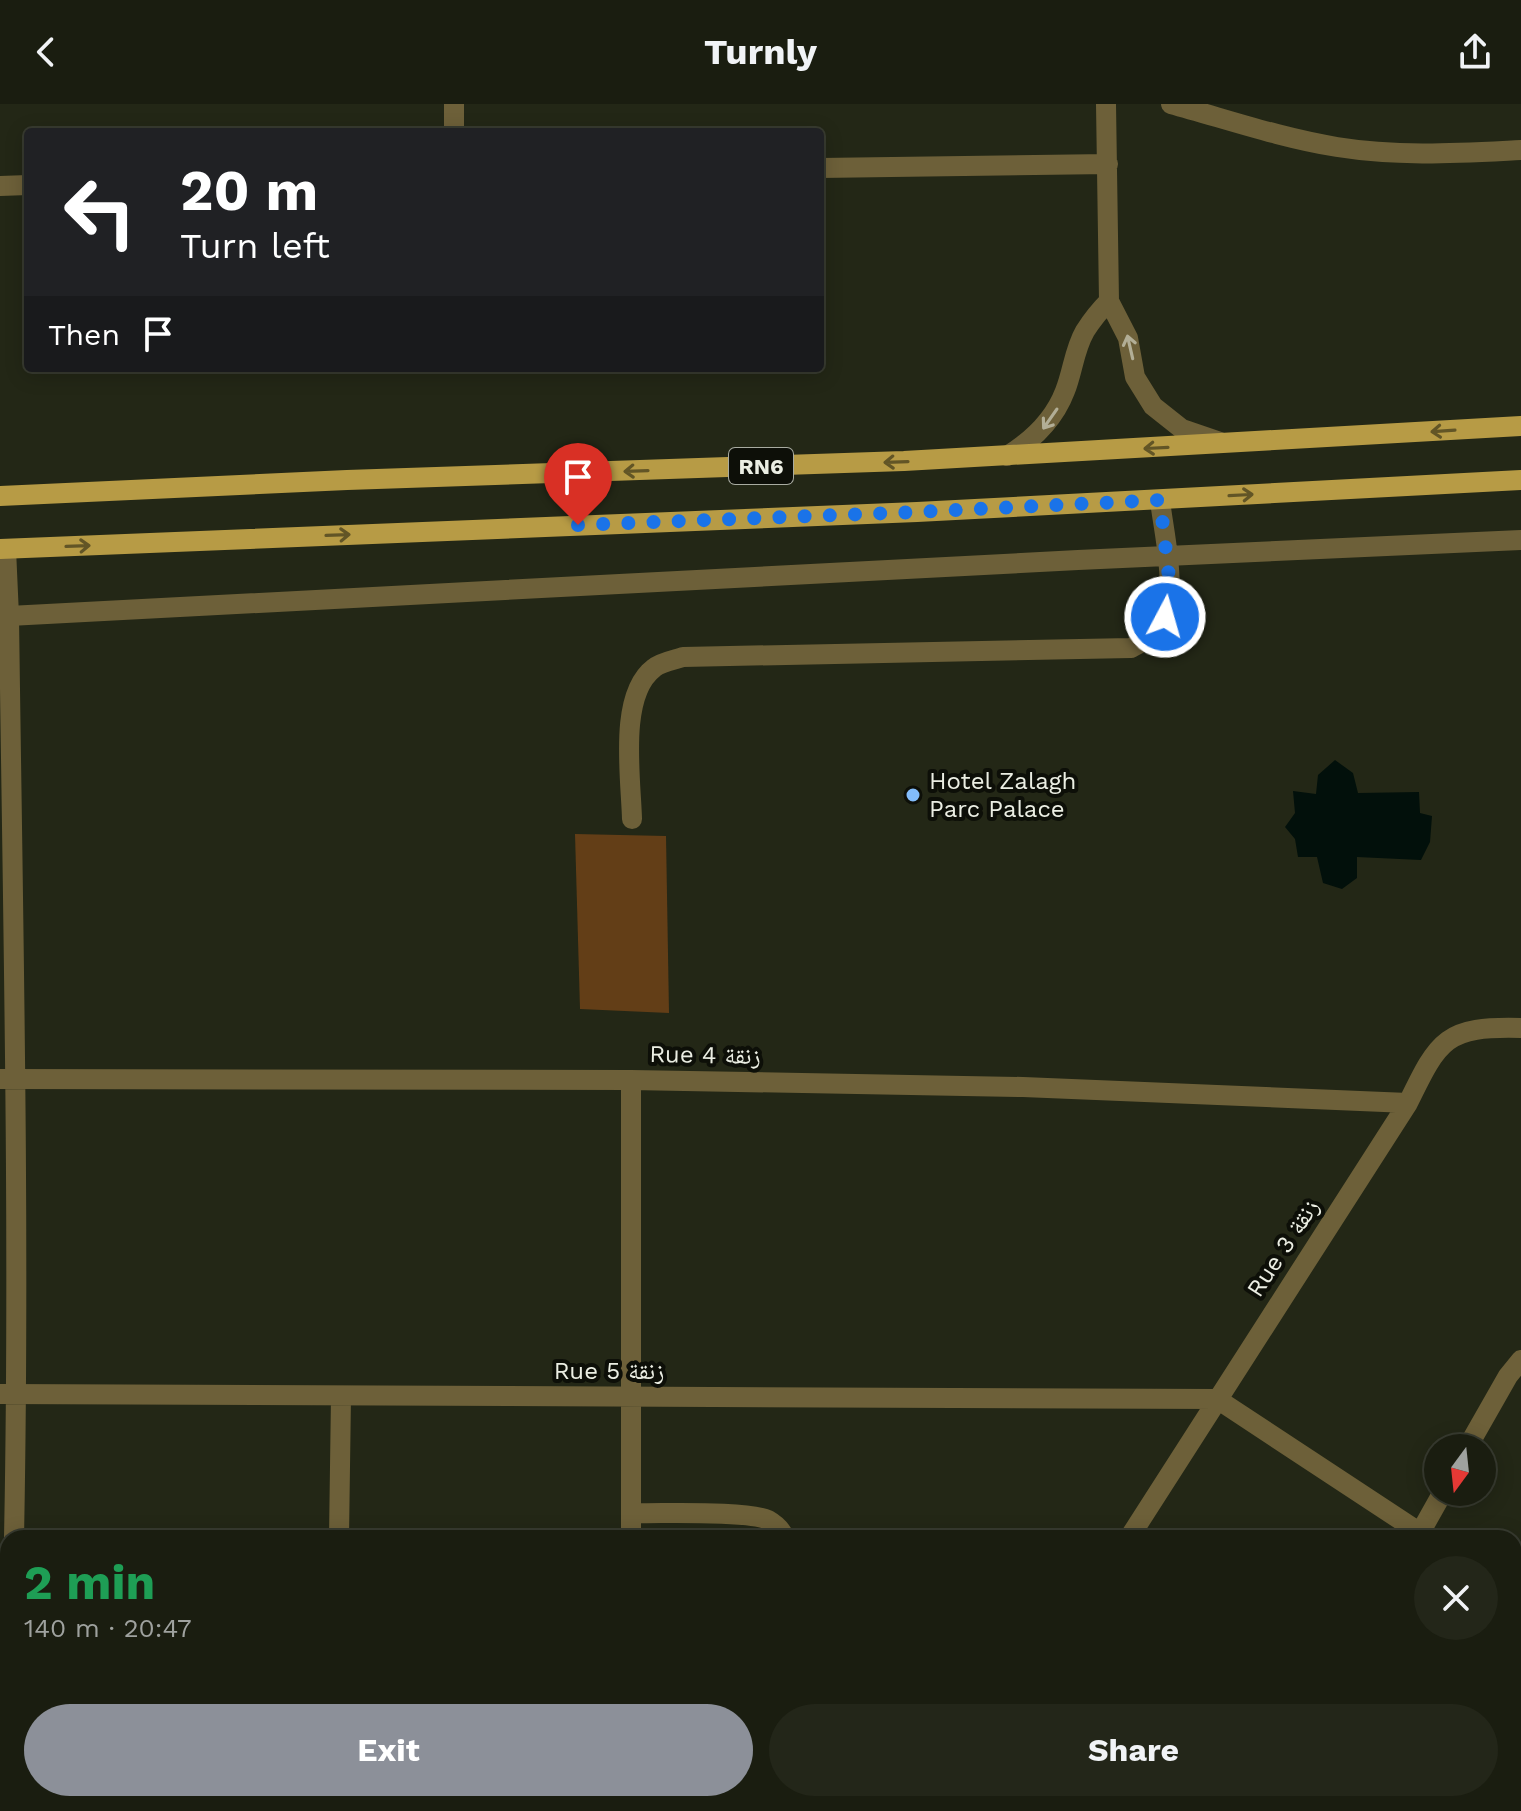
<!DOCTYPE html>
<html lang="en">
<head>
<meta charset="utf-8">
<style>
  body { margin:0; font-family:"Work Sans","Noto Naskh Arabic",sans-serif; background:#232619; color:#f1f3f6; height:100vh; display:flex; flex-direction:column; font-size:30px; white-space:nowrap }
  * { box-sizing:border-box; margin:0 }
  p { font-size:26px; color:#9fa29f }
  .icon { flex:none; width:44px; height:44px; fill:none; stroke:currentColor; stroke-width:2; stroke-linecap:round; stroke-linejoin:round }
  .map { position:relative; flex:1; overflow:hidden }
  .details { position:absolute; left:0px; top:1426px; width:1522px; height:282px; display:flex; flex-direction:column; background:#1a1d10; border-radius:24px 24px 0 0; box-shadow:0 4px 20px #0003,0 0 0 2px #383b30 }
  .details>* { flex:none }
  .guide { position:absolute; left:24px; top:24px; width:800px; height:244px; border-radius:8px; box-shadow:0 4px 20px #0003,0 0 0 2px #383b30; background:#202124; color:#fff; overflow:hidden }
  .needle { width:52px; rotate:195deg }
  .buttons { position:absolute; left:1424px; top:1330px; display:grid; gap:16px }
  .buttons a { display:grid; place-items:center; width:72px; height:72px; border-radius:50%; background:#1a1d10; box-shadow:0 4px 20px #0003,0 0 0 2px #383b30; font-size:40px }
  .pin { position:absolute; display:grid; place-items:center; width:68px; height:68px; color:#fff; margin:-82px -34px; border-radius:50% 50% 50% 0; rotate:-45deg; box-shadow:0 0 8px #0007 }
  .pin .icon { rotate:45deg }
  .me { position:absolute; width:88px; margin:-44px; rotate:6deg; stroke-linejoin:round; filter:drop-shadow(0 0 6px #0008) }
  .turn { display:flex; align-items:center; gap:28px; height:168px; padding:0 24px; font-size:36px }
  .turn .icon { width:104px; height:104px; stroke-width:2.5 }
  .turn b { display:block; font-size:56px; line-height:68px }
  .then { display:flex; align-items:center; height:76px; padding:0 24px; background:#0003; gap:16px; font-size:30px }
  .round { display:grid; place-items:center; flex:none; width:84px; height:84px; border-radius:42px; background:#232619 }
  .headline { display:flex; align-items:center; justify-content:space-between; height:136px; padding:0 24px }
  h1 { font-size:48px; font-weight:700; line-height:60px; color:#1e9e55 }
  .button { display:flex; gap:16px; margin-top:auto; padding:16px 24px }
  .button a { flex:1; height:92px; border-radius:48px; background:#8c9099; color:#fff; font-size:32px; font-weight:700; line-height:92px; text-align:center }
  .button a+a { background:#232619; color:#f1f3f6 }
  header { display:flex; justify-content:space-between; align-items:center; height:104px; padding:0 24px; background:#1a1d10; font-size:36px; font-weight:700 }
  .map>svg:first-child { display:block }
  .green { fill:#633e17 }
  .water { fill:#02100b }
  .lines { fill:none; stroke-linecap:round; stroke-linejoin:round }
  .minor { stroke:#6d6039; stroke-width:20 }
  .major { stroke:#b79b45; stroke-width:20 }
  .oneway { stroke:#b2ae96 }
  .oneway2 { stroke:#625526 }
  .route { stroke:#1a73e8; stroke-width:14; stroke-dasharray:0 25.2 }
  .poi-dot { fill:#82bcfa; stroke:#0d0f08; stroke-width:3 }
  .labels { text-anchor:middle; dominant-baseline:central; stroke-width:8; stroke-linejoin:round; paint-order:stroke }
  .shield { fill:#0d0f08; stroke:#a8aba1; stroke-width:2 }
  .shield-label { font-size:22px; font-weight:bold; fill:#ebeee3 }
  .poi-label { font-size:24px; fill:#ebeee3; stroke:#0d0f08; text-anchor:start }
  .street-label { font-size:24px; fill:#ebeee3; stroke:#0d0f08 }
</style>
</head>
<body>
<header><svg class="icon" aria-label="back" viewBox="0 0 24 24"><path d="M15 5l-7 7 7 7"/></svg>Turnly<svg class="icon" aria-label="share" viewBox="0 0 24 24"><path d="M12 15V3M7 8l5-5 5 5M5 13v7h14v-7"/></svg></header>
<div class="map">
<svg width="1521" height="1707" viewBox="0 0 1521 1707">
  <rect width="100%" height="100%" fill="#232716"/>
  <!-- green -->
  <path class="green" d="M575,730L666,732L669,909L580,905Z"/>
  <!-- water -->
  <path class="water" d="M1335,656L1353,669L1358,689L1419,688L1420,709L1432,712L1430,738L1421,756L1357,753V774L1342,785L1323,779L1317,753H1298L1295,735L1285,723L1295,709L1293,687L1316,690L1318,671Z"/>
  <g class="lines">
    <!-- minor -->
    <path class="minor" d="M454,0V28
      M1106,0L1109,197L1128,234L1135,273L1153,302L1182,325L1220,338
      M1171,0C1226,15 1281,34 1337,43C1399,53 1459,49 1521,46
      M820,64L1108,60
      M0,82L28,81
      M1007,352C1033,336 1054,316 1065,287C1073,267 1074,246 1085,227C1092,216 1100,206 1109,197
      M6,445L9,512C13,819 20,1127 14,1434
      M9,512L1078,456L1521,436
      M632,715C631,674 618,591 654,564C661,558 674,556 683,553L1131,544C1138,540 1148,536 1153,531C1183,501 1164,434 1160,396
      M0,975L631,976L1023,983L1408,999
      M0,1290L1217,1295L1428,1434
      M1467,1344L1508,1272L1521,1256
      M631,1409C659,1410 748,1406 768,1416C775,1420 782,1427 785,1434
      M1420,1429L1443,1388
      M339,1434L341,1292
      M631,1434V976
      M1129,1434L1408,999C1439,935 1446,922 1521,924
      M1514,1476L1521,1478
      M210,1700V1707
      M440,1700L441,1707
      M1083,1700L1092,1707
      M9,1707V1700
      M649,1707L651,1700
      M953,1707L958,1700"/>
    <!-- major -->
    <path class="major" d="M0,392L347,376L904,357L1521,322
      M0,445L917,408L1521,376"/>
  </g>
  <!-- one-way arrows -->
  <defs><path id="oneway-shaft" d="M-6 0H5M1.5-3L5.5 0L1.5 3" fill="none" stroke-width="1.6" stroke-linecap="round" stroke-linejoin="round" transform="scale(2)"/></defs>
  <g class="oneway">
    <use href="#oneway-shaft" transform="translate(1130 243) rotate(-103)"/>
    <use href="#oneway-shaft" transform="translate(1050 315) rotate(125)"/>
  </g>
  <g class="oneway2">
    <use href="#oneway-shaft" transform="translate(1443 327) rotate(176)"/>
    <use href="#oneway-shaft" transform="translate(1156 344) rotate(177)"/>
    <use href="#oneway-shaft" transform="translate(896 358) rotate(178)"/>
    <use href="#oneway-shaft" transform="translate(636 367) rotate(178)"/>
    <use href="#oneway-shaft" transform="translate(1241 391) rotate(-3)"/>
    <use href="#oneway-shaft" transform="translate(338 431) rotate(-2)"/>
    <use href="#oneway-shaft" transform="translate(78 442) rotate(-2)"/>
  </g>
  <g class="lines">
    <!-- route -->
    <path class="route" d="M578,421L917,408L1160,396L1171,491L1165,513"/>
  </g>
  <!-- markers -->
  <circle class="poi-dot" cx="913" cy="691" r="8"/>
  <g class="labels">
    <!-- shield labels -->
    <rect class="shield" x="729" y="344" width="64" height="36" rx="6"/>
    <g class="shield-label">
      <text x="761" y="362">RN6</text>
    </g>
    <!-- poi labels -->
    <g class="poi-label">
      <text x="929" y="677">Hotel Zalagh<tspan x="929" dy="28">Parc Palace</tspan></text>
    </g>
    <!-- street labels -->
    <g class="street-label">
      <text transform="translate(705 951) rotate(1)">Rue 4 زنقة</text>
      <text transform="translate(1283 1144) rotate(-57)">Rue 3 زنقة</text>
      <text x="609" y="1267">Rue 5 زنقة</text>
    </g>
  </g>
</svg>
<div class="buttons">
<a><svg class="needle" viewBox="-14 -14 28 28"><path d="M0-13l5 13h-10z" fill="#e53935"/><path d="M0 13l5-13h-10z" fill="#9fa29f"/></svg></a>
</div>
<div class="pin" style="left:578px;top:421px;background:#d93025"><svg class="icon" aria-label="arrive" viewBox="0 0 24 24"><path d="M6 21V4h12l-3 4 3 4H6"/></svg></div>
<svg class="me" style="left:1165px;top:513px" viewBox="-20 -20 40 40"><circle r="17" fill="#1a73e8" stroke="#fff" stroke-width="3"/><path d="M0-11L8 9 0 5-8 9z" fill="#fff"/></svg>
<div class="guide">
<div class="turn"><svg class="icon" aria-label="left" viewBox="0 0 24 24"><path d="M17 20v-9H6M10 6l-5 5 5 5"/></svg><div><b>20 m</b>Turn left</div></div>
<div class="then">Then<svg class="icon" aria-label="arrive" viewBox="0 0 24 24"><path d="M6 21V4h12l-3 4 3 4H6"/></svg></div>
</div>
<section class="details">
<div class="headline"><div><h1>2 min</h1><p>140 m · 20:47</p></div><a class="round"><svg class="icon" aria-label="close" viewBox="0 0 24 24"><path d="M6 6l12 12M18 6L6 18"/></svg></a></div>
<div class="button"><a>Exit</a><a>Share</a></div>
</section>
</div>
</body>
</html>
